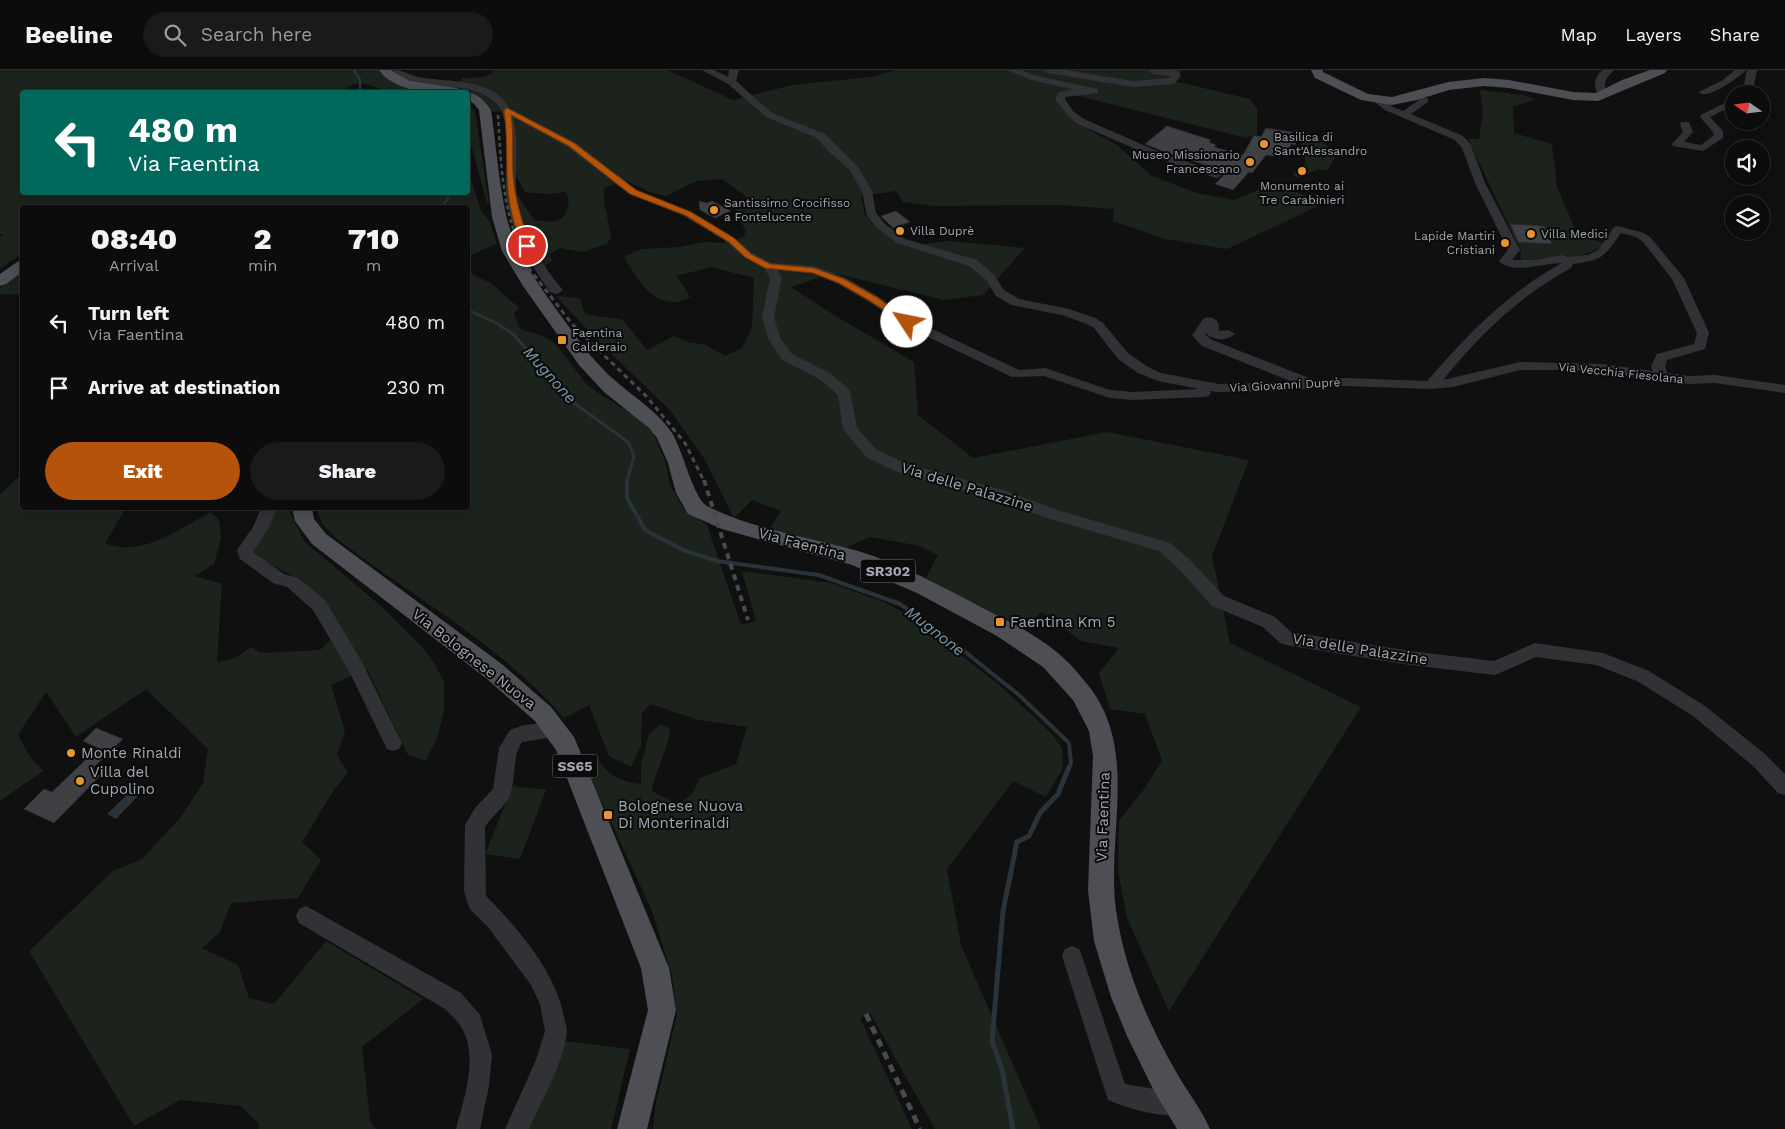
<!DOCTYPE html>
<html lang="en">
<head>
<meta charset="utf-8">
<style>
  body { margin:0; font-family:"Work Sans",sans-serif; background:#1a1a1b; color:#f1f3f6; height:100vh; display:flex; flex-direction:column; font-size:19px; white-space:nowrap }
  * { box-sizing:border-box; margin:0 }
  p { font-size:16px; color:#9a9b9d }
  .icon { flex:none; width:28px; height:28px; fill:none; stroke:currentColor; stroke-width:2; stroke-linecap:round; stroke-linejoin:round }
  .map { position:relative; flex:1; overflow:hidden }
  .sheet { position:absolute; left:20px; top:135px; width:450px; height:305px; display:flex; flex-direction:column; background:#0c0c0d; border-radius:5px; box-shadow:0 2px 12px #0003,0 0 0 1px #2c2c2e }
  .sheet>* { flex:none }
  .guide { position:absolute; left:20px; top:20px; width:450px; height:105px; border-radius:5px; box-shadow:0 2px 12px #0003,0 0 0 1px #2c2c2e; background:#00695c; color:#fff; overflow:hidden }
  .needle { width:32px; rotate:284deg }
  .buttons { position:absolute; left:1725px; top:15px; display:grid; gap:10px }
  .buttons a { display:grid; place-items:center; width:45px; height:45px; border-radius:50%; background:#0c0c0d; box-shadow:0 2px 12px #0003,0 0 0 1px #2c2c2e; font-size:25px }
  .pin { position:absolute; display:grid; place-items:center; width:42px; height:42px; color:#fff; margin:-21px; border:2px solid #fff; border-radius:50%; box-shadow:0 1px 5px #0007 }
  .me { position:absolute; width:55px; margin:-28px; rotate:304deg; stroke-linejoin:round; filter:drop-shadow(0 0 4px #0008) }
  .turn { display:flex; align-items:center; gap:18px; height:105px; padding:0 25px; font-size:22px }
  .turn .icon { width:65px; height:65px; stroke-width:2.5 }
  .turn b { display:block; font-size:35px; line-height:42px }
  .eta { display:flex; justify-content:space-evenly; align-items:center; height:85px; text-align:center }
  .eta b { font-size:30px; font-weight:800; line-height:35px }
  .cta { display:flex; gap:10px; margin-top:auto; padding:10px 25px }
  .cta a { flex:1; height:58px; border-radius:30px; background:#b45309; color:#fff; font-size:20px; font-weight:800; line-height:58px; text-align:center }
  .cta a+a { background:#1a1a1b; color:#f1f3f6 }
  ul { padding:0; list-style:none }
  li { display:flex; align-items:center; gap:15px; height:65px; padding:0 25px }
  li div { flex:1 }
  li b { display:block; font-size:19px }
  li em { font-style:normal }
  header { display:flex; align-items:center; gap:30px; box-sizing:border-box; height:70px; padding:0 25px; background:#0c0c0d; border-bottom:1px solid #2c2c2e }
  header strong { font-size:24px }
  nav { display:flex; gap:28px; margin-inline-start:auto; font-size:18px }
  .search { width:350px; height:45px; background:#1a1a1b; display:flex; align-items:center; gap:12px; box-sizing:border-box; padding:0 18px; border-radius:28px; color:#9a9b9d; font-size:19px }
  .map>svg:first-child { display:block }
  .green { fill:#1c231c }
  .water { fill:#2a3339 }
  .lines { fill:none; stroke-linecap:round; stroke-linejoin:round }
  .stream-far3 { stroke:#2a3339; stroke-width:2.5 }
  .stream-far2 { stroke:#2a3339; stroke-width:3 }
  .stream-far1 { stroke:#2a3339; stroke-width:4 }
  .stream { stroke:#2a3339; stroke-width:5 }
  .building { fill:#3f4044; stroke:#2a2a2d }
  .minor { fill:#313236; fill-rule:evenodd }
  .major { fill:#4d4f55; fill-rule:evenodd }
  .rail-far3 { stroke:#484a4f; stroke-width:2.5; stroke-dasharray:4 3; stroke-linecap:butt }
  .rail-far2 { stroke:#484a4f; stroke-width:3; stroke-dasharray:5 4; stroke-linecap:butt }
  .rail-far1 { stroke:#484a4f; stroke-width:4; stroke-dasharray:6 5; stroke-linecap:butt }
  .rail { stroke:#484a4f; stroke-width:5; stroke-dasharray:8 6; stroke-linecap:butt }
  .route { fill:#b45309; stroke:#753606 }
  .poi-dot { fill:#e89530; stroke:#0b0b0c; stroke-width:2 }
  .labels { text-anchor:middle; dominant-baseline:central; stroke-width:4; stroke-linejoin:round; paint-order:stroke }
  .far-poi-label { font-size:12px; fill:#a1a8b1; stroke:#0b0b0c; text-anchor:start }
  .far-street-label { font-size:12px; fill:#a1a8b1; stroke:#0b0b0c }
  .shield { fill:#0b0b0c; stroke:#747980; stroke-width:1 }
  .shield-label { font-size:14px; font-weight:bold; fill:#a1a8b1 }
  .street-label { font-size:15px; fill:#a1a8b1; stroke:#0b0b0c }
  .poi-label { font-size:15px; fill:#a1a8b1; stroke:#0b0b0c; text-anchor:start }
  .water-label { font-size:16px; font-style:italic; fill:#799aab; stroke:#0b0b0c }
</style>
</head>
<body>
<header>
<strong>Beeline</strong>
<div class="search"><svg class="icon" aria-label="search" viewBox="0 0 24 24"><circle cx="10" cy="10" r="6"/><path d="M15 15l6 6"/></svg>Search here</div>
<nav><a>Map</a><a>Layers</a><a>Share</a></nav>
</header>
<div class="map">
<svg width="1785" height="1059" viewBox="0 0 1785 1059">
  <rect width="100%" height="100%" fill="#101011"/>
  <!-- green -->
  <path class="green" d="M0,0H382L393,13L436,22H390L363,13L353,14L341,22H22V122H468V99L481,141L489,150L497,174L471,185L468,191V138H22V184L0,199V167L3,164H0Z
    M490,0H667L733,30L792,15L871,7L897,0H1183L1174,11L1250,29L1257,38V63L1246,68L1062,22L1057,27L1069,45L1093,62L1117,75L1152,106L1197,123L1234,130L1277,112L1322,134L1227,179L1165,169L1113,151L1114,139L1062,135L934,136L903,132L896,121L861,126L865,145L877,158L907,176L950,171L1025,178L983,225L944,230L833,203L791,217L834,245L914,292L918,345L973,388L1107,362L1249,390L1212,486L1230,573L1361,637L1169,941L1127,848L1118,801L1119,751L1145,718L1162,690L1145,644L1110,639L1099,603L1119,578L1081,571L1042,542L1022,558L926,508L938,485L920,476L870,467L845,478L768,461L781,441L752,430L734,448L705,390L670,340L599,272L556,226L580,228L585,244L623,250L647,280L674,266L690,273L704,274L725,286L742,278L752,258L754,208L711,197L677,206L690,227C686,229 680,232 675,232C650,233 635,205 624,187L641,179L679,177L705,172L724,173L743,167L746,161L735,140L750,129L722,109L697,111L666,126L652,123L625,110L604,118C603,135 609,151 611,168L606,174L583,182L560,178L549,184L552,191L544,196L528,170L513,127L518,126L534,150C541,151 552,153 559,150C568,146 572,128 565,122L546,124L525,122L514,102L503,41L492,42C486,26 468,22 453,17L463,8L485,7L494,2Z
    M1480,20L1523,25L1536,29L1513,37L1514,63L1552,74L1557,117L1575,159L1590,161L1593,169L1606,174C1583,191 1550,189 1522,191L1520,186L1521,181L1468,69H1479L1483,43Z
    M468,33L475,41L489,133H487L472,78L468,75C473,62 467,47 468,33Z
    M1294,60L1309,63L1337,83L1327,101L1318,99L1299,108L1292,105L1306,93L1298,65Z
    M468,199L475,206L491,213L519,238L514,244L520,259L540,265L555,273L588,316L639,349L653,363L665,391L670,415L683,438L707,455L741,555L756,551L742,501L831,513L884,532L913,548L998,614L1050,662L1062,678L1063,698L1046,727L1013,711L947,799L961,875L1041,1059H935L870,943L860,948L912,1059H653L655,1037L677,945L672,906L652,841L583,691L596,686C606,705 620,712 641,714V694L649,664L661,654L670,659C667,683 656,697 652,721L678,734L692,724L700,708L736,694L747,657L699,650L650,634L642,643L641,676L631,697L609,686L589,635L564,648C501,575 413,527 337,469L322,454L316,438H468Z
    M22,201V225L0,224V218Z
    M22,404V438H126L105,473C142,488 178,460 210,442L219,449L221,468L214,494L195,506L222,514L217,592L236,588L251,577L261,583L320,580L333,567L301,510L250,484L273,438H288L304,471L382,537L422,577L434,593L444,612V639L438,666L426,691L408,685L367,599L331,615L345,661L337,685L348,703L334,720L302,772L321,790L298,828L231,833L220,862L202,878L238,895L249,928L274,934L326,871L423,929L362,977L370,1051L376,1059H259V1054L241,1036L180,1030L134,1056L29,881L113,801L142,789L181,747L203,713L208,679L146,619L76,667L46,622L18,665L31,688L43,701L0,731V424Z
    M513,716L546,720L520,789L485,784Z
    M564,971L630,979L611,1059H529L532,1044Z"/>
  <!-- water -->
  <path class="water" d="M132,720L140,724L116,749L107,744Z"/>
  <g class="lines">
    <!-- stream-far3 -->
    <path class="stream-far3" d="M354,0L360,10V22
      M468,58V70
      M441,138L448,128L449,122"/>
    <!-- stream-far2 -->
    <path class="stream-far2" d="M468,240L498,254L514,265L574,333L628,372L634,386L627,411"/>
    <!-- stream-far1 -->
    <path class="stream-far1" d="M627,410V428L645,460L683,480L717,491L819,505L900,534L945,566L1019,625L1069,673L1071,693L1069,698"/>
    <!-- stream -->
    <path class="stream" d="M1013,1059L1002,999L992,971L1003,841L1017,772L1029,766L1040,743L1058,724L1069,697"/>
  </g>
  <!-- building -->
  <path class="building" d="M1167,56L1211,70L1209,72L1216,75L1214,77L1243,85L1254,65L1261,67L1266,58L1292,62L1296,75L1291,74L1289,79L1278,77L1274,86L1266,85L1252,103L1249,102L1233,120L1215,114L1227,102L1165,82L1145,74Z
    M699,131L707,133L712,131L731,141L715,148L700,140Z
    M896,141L910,152L893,158L881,146Z
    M1510,154L1544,156L1552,174L1518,172Z
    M96,658L123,669L93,698L103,703L54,753L24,739L44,719L52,722L98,678L83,671Z"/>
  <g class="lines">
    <!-- minor -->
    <path class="minor" d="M393,0C404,0 409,5 419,7C449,13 492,7 509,38L576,73L637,120L692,142L735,168L752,183L771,193L814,196L846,208L879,227L911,249L1019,300L1045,298L1110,320L1133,322L1199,319L1158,311L1138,303L1118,289L1094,258L1087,254L1062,245L1011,235L996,226L986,210L969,196L897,173L877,158L867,146L862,121L849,99L828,81L817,68L766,47L728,14L702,0H714L728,7L729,0H739L736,11L772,43L825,64L858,97L872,121L876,143L885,154L905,169L977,190L994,205L1004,220L1019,229L1069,239L1095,248L1102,252L1128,283L1148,297L1161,303L1219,314L1293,312L1202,276L1192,265L1204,248C1214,246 1220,250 1219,261L1229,260L1235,264C1228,271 1212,271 1206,263L1205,264L1212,270L1314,310L1346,308L1427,311C1469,263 1506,224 1562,193C1546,193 1511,205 1499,191L1508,180L1475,113L1462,78L1455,70L1385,40L1376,33L1378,28H1384C1388,36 1396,38 1403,41L1422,28H1428V32L1411,44L1463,66L1471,75L1485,113L1520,180L1512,190H1536L1561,185L1568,187L1588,185L1598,180L1614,157L1618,156L1644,163L1651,168L1684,208L1709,263L1705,279L1667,290L1665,296L1667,303L1689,306L1715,305L1785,315V323L1715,313L1689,314L1663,312L1602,302L1562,300H1520L1453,317L1431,319L1346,316L1282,321L1219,322L1209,321L1211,323L1209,326L1204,327L1133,330L1110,328L1044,306L1012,307L903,255L871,233L838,214L812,203L777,200L782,208L774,247L780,268L792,284L831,304L850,320L857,358L876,379L907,394L1003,420L1054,439L1170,473L1191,491L1224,526L1275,547L1291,562L1410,581L1494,591L1535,573L1603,583L1649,601L1705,636L1765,684L1785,704V725L1778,723L1753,696L1693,646L1637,611L1596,595L1536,587L1495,605L1410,595L1286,575L1280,573L1263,557L1212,536L1179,499L1159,481L1044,447L994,428L897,402L866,387L843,359L838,325L821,310L782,290L768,268L762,247L770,208L764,198L744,187L727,172L684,146L629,124L568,77L513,47C519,69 515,94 516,116C518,154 539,193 563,220L557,224L550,222C530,194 512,163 507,129C502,104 515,52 496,33C470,6 417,27 393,0ZM1621,163L1636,167L1643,172L1672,209L1697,263L1694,274L1657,284L1651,296L1653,301L1602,294L1520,292L1443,310C1482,263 1518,227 1571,198L1573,194C1603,190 1604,187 1621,163Z
      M1007,0H1021L1037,6L1098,19V23L1065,27V29L1073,41L1084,49L1164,84L1221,103L1222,105L1217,108L1213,107L1156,88L1076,53L1067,45L1055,29L1058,23L1072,19L1031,10Z
      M1043,0H1065L1133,11L1169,8L1171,6L1153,4L1148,0H1175L1178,1L1181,6L1175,13L1172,14L1133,17L1048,3Z
      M1603,0H1614C1605,9 1603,13 1607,25L1602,28L1597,25C1594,15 1594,6 1603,0Z
      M1735,0H1746C1737,9 1713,26 1701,24L1699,22L1723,10Z
      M1747,0H1757L1752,24H1742Z
      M1734,28V35L1710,47L1723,61V68L1703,81L1673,76L1672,74L1683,62L1680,54L1681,52H1689L1693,62L1684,72L1701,75L1714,65L1713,62L1700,47L1701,45Z
      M261,438H277L268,459L253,482L284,504L298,508L325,530L362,592L402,673L399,679L393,681L387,679L349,601L313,540L287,517L273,513L240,489L237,480L253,457Z
      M556,652L562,654L565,660L562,666L522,672C512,688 516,704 511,722C508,735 492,745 485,757L486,826C518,858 556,902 564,947C565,952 567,958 567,962C563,995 542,1029 529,1059H505L536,990L545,961L540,934L531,915L488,857L470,839L467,832L464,821L465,755L475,738L493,719L499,678L510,660L524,655Z
      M306,836L461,923L480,945L492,985L489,1016L480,1059H456C464,1028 478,990 463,960C459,952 451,945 445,939L299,853L296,846L299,839Z
      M1072,876L1079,879L1082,886L1125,1014L1178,1023L1186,1026L1189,1034L1186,1042C1166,1051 1128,1038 1108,1030L1062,886L1065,879Z"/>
    <!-- major -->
    <path class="major" d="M379,0H391L402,7L410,11L457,18L463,22C438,25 395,23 379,0Z
      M1311,0H1323V2L1368,24L1392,27L1448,12L1484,8L1509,10L1573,22L1596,23L1622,10L1650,0H1667L1665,3L1598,31L1573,30L1509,18L1484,16L1449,20L1417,30L1392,35L1361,30L1315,8Z
      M467,22C479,24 485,31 491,40C496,74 499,116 507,149C517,187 541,218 564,250C576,266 587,283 602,298C622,320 657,339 672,363C683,380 693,428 707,436C749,458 811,468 858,481C901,494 943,517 983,538C1008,551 1037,565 1059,584C1069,592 1079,604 1087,614C1140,678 1106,765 1116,840C1124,897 1147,951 1175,1000C1186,1020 1201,1038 1210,1059H1177L1154,1021L1127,966L1111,927L1094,871L1088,820L1093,686L1089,661L1073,630L1043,597L997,566L917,523L852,495L722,459L688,444L676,423L668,393L657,368L649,358L604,322L579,295L523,216L502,181L492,147L479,40L473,33L468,30Z
      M22,190V202L6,214L0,216V204L17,192Z
      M292,438H312L314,449L326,464L503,595L551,637L574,667L669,898L676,940L647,1059H617L648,940L641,898L556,680L535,651L487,609L312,474L295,451Z"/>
    <!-- rail-far3 -->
    <path class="rail-far3" d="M498,45C501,92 502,139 522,182"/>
    <!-- rail-far2 -->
    <path class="rail-far2" d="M521,181L528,197L572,254L647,327L685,373L704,411"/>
    <!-- rail-far1 -->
    <path class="rail-far1" d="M704,410L748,550"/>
    <!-- rail -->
    <path class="rail" d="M866,944L920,1059"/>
  </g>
  <!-- route -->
  <path class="route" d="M507,38L574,73L636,120L691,142L734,168L751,184L770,194L814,198L844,209L878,228L912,252L910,254H904L872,232L839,213L813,203L765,198L745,187L729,172L685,145L630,124L569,76L511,45C514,65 512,84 513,104C515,130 522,153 531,176L525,178C499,131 511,89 504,40Z"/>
  <!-- markers -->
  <g class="poi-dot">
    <circle cx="1264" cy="74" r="5"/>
    <circle cx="1250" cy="92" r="5"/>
    <circle cx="1302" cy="101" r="5"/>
    <circle cx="714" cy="140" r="5"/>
    <circle cx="900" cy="161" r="5"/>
    <circle cx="1531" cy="164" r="5"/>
    <circle cx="1505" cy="173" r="5"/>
    <rect x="557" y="265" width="10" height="10" rx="2.5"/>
    <rect x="995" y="547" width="10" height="10" rx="2.5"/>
    <circle cx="71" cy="683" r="5"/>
    <circle cx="80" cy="711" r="5"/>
    <rect x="603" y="740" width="10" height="10" rx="2.5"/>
  </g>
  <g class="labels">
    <!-- far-poi labels -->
    <g class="far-poi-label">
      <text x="1274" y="67">Basilica di<tspan x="1274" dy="14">Sant'Alessandro</tspan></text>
      <text x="1240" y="85" text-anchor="end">Museo Missionario<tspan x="1240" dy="14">Francescano</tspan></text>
      <text x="1302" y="116" text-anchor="middle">Monumento ai<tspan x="1302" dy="14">Tre Carabinieri</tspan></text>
      <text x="724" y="133">Santissimo Crocifisso<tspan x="724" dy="14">a Fontelucente</tspan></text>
      <text x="910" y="161">Villa Duprè</text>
      <text x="1541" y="164">Villa Medici</text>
      <text x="1495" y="166" text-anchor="end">Lapide Martiri<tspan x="1495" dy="14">Cristiani</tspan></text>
      <text x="572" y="263">Faentina<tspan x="572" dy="14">Calderaio</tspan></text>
    </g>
    <!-- far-street labels -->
    <g class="far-street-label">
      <text transform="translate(1621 303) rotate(6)">Via Vecchia Fiesolana</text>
      <text transform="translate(1285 315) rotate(-3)">Via Giovanni Duprè</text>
    </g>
    <!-- shield labels -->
    <g class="shield">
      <rect x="860.5" y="489.5" width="55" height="23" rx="4"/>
      <rect x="552.5" y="684.5" width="45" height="23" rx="4"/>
    </g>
    <g class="shield-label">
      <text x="888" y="501">SR302</text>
      <text x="575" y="696">SS65</text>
    </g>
    <!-- street labels -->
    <g class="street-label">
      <text transform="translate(967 417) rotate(17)">Via delle Palazzine</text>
      <text transform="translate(802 474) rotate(15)">Via Faentina</text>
      <text transform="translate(1360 579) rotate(9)">Via delle Palazzine</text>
      <text transform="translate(474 589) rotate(38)">Via Bolognese Nuova</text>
      <text transform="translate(1103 747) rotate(-88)">Via Faentina</text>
    </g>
    <!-- poi labels -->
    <g class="poi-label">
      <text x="1010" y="552">Faentina Km 5</text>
      <text x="81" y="683">Monte Rinaldi</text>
      <text x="90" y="702">Villa del<tspan x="90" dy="17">Cupolino</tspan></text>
      <text x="618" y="736">Bolognese Nuova<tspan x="618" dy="17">Di Monterinaldi</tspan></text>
    </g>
    <!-- water labels -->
    <g class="water-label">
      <text transform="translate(550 305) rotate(48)">Mugnone</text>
      <text transform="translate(935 561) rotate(38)">Mugnone</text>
    </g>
  </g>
</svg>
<div class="buttons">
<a><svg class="needle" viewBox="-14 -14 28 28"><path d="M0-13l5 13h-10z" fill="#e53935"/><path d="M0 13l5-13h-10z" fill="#9a9b9d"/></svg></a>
<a><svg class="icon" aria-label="sound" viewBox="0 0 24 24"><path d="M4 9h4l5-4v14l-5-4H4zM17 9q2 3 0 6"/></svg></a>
<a><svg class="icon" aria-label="layers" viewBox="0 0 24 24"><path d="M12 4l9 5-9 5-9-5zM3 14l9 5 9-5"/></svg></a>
</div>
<div class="pin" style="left:527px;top:176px;background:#d93025"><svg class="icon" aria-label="arrive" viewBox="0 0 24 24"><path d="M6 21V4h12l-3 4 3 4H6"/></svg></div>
<svg class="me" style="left:907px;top:252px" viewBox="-20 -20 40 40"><circle r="19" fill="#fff"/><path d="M0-13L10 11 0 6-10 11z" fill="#b45309"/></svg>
<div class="guide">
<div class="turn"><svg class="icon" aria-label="left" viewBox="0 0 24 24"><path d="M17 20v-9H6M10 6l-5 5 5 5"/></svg><div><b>480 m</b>Via Faentina</div></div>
</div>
<section class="sheet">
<div class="eta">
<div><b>08:40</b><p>Arrival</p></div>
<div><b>2</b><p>min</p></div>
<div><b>710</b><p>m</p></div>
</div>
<ul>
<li><svg class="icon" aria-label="left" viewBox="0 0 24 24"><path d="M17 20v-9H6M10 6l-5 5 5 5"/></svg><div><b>Turn left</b><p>Via Faentina</p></div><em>480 m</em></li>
<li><svg class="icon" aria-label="arrive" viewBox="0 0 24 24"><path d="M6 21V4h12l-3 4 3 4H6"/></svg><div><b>Arrive at destination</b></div><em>230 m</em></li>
</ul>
<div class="cta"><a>Exit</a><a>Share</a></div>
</section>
</div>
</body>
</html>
